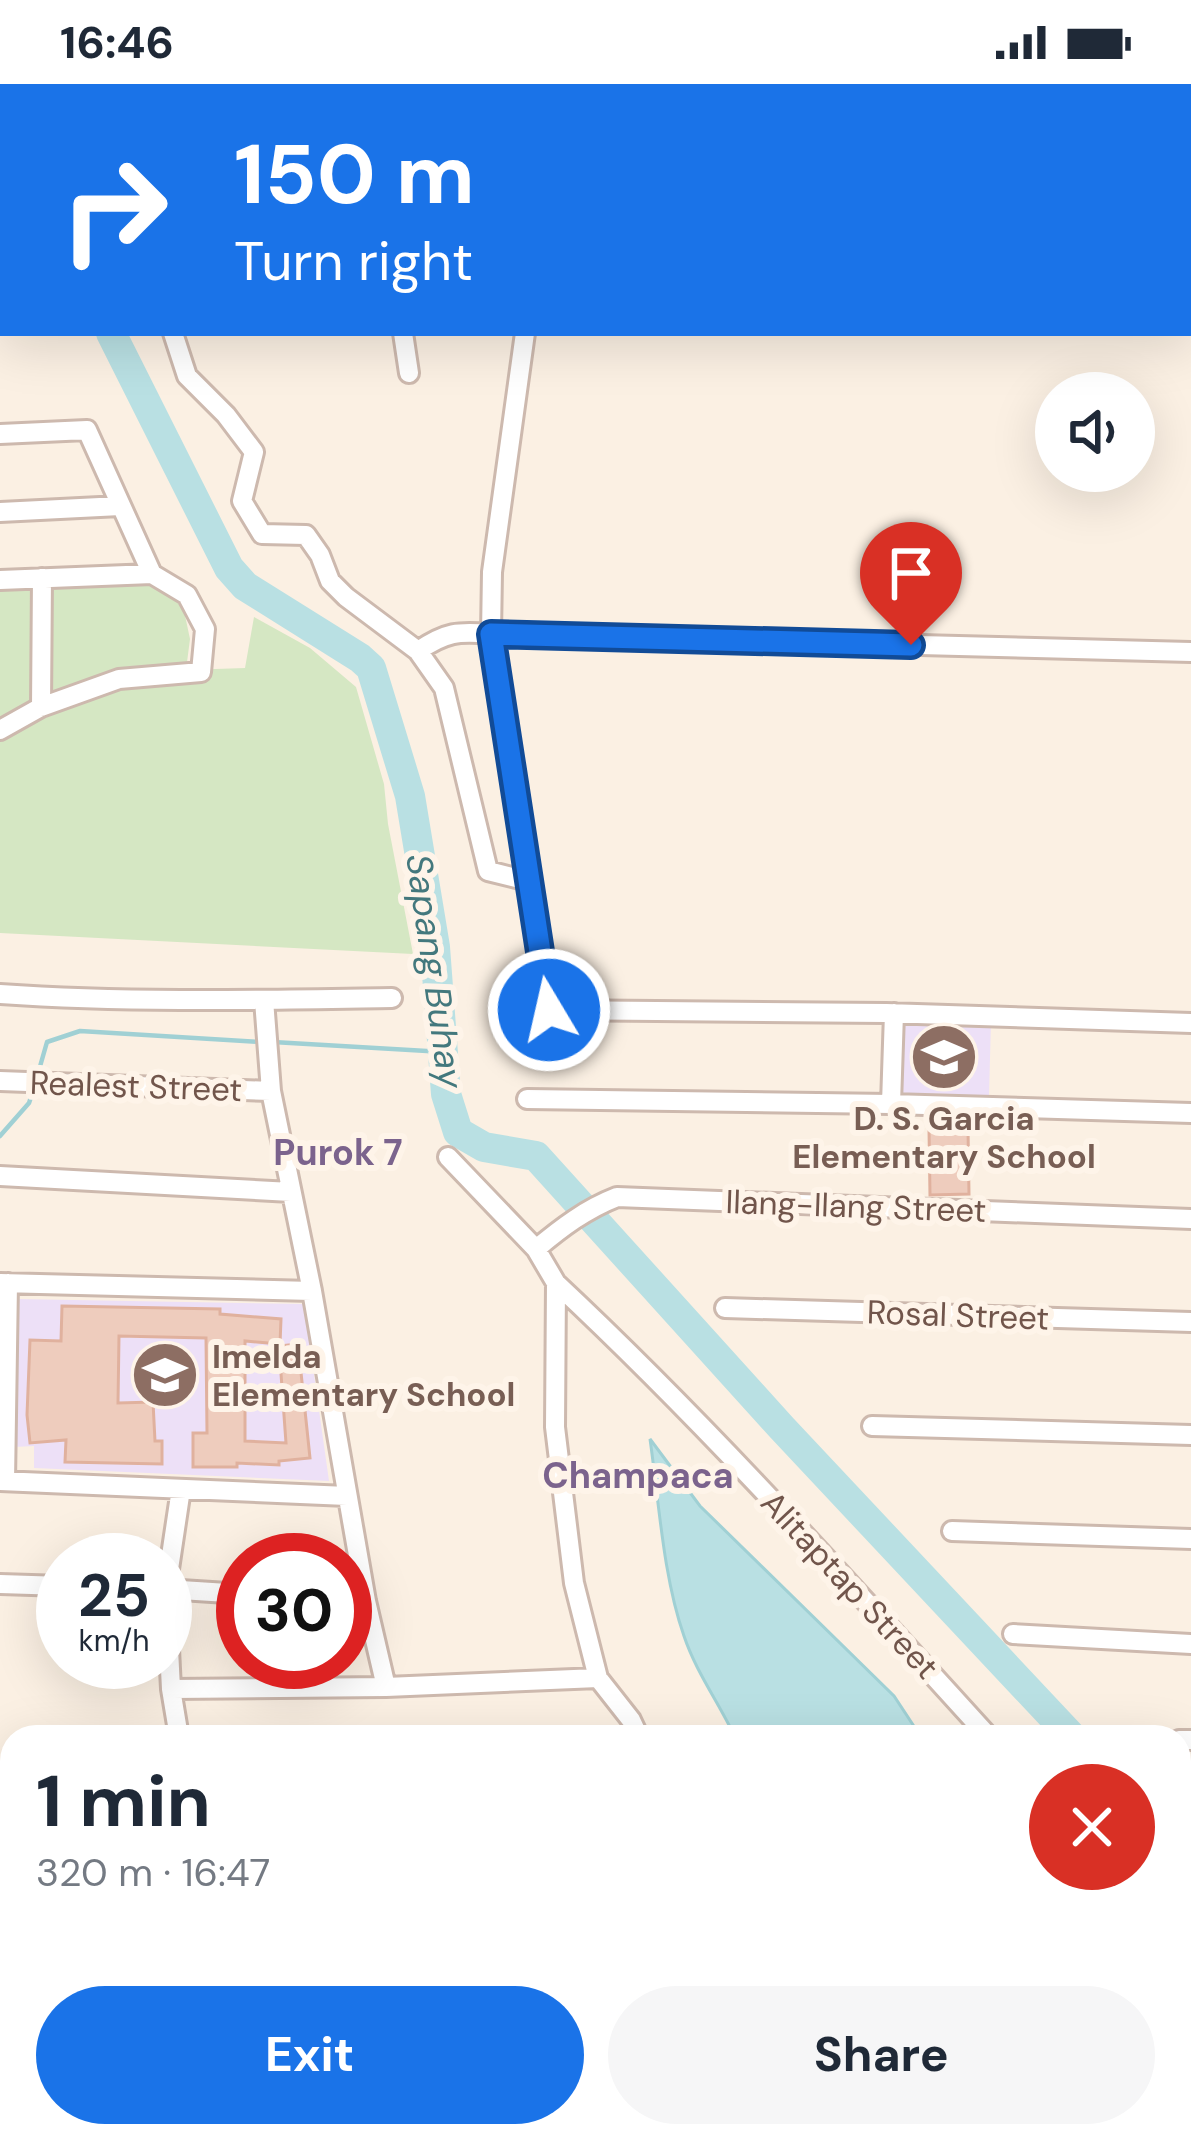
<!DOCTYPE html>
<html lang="en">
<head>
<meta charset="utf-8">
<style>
  body { margin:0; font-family:"DM Sans",sans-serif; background:#f6f6f7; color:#1f2937; height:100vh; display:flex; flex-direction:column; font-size:45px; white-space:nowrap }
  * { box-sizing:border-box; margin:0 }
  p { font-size:39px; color:#747a83 }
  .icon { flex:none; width:66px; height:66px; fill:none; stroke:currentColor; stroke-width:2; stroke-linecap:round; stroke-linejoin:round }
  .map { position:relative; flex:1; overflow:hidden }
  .sheet { position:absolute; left:0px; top:1641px; width:1191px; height:423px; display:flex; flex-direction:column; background:#fff; border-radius:36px 36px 0 0; box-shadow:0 12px 48px #0002 }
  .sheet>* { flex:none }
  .guide { position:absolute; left:0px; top:0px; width:1191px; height:252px; box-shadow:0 12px 48px #0002; background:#1a73e8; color:#fff; overflow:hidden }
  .controls { position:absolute; left:1035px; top:288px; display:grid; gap:24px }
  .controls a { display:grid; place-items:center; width:120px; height:120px; border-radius:50%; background:#fff; box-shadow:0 12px 48px #0002; font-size:60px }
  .speed { position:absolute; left:36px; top:1449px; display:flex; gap:24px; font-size:60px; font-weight:700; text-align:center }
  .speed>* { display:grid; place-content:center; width:156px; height:156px; border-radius:50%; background:#fff; box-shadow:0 12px 48px #0002; line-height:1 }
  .speed small { font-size:30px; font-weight:400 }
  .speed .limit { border:18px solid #d22; background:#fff; color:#111 }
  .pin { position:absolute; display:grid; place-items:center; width:102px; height:102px; color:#fff; margin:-123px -51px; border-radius:50% 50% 50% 0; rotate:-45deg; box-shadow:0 0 12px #0007 }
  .pin .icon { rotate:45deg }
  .me { position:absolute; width:132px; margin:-66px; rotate:351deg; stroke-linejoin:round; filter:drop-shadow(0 0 9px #0008) }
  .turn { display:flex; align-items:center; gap:42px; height:252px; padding:0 36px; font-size:54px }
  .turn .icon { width:156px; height:156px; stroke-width:2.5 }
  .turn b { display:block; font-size:84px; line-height:102px }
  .round { display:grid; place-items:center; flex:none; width:126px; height:126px; border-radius:63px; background:#f6f6f7 }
  .summary { display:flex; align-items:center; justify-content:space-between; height:204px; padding:0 36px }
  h1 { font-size:72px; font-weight:700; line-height:90px }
  .action { display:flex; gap:24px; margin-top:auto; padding:24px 36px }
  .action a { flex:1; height:138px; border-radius:72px; background:#1a73e8; color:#fff; font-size:48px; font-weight:700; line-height:138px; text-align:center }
  .action a+a { background:#f6f6f7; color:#1f2937 }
  .status { display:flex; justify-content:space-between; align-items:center; height:84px; padding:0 60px; background:#fff; direction:ltr }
  .status svg { height:33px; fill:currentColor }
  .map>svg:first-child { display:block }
  .education { fill:#ede0f7 }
  .green { fill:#d5e7c3 }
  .water { fill:#b9e0e3; stroke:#a0d0d4; stroke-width:3 }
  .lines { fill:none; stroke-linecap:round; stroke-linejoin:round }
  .stream { stroke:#a0d0d4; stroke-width:4.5 }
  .river { stroke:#b9e0e3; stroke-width:30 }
  .building { fill:#eeccbd; stroke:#e0b19e; stroke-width:3 }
  .minor-casing { stroke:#cdb9ae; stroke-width:24 }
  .major-casing { stroke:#d7cfcd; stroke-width:30 }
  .minor { stroke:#fff; stroke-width:18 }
  .major { stroke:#f6ce9f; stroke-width:24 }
  .route-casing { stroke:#114b97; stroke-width:30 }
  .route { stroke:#1a73e8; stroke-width:21 }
  .labels { text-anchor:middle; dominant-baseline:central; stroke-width:12; stroke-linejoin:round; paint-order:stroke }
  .street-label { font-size:33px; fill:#71554b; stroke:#fef4e9 }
  .education-label { font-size:33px; font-weight:bold; fill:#785e54; stroke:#fef4e9 }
  .water-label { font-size:36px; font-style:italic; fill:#43787d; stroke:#fef4e9 }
  .neighbourhood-label { font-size:36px; font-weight:bold; fill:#7b638d; stroke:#fef4e9 }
</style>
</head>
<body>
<div class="status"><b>16:46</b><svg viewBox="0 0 49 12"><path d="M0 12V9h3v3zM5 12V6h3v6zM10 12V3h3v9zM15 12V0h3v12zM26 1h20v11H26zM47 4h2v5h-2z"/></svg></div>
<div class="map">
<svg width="1191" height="2063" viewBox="0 0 1191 2063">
  <rect width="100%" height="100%" fill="#fbf0e3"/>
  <!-- education -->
  <path class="education" d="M899,935L991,937L989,1012L898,1009Z
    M17,1215L304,1220L329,1397L34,1384V1362L14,1363Z"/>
  <!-- green -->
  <path class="green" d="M151,494L183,522L190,555L186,586L245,584L254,533L310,564L356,603L384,700L388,740L413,870L0,849V497Z"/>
  <!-- water -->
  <path class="water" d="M650,1355L700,1422L894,1612L921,1653H735C719,1619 696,1588 684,1552C663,1492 659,1418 650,1355Z"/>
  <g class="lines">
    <!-- stream -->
    <path class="stream" d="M444,0L452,3
      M1188,74L1191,75
      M273,958L444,968
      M37,993L47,958L80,947L262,958
      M0,1052L29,1019L34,1004"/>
    <!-- river -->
    <path class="river" d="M0,28L3,34
      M111,249L229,484L245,502L360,574L371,584L410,712L435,863L446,1010L458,1048L484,1063L536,1072L782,1344L1072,1653
      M1179,1767L1191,1780"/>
  </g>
  <!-- building -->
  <path class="building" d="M968,1044L969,1110L930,1111L929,1045Z
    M62,1222L220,1225V1230L281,1235L280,1260L245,1257V1357L286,1359L279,1262L298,1260L310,1374L279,1377V1381L237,1379V1383H193V1349H207L206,1254L119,1252L118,1319L153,1318L155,1357H162V1380L65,1378L66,1356L30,1359L27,1331L30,1256L61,1257Z"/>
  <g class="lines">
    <defs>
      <path id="minor" d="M173,249L187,292L226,331L254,368L242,417L262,450L306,451L320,471L330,497L346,513L418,567L444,604L488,787L528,797
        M403,249L409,289
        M525,249L492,488L491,550L549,926L886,929L1191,939
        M0,350L87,346L152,490L187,511L205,545L201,588L119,595L41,623L0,646
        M0,428L120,422
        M0,496L152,490
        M418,567C446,548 458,547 491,550L1191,568
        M41,623L42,494
        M0,910C130,919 261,916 392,914
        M264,916L271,1007L312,1207L366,1517L386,1603
        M0,997L271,1007
        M527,1015L891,1020L1191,1029
        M891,1020L894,929
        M448,1073L536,1165L556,1199L555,1343L574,1499L598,1594
        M0,1092L291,1108
        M536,1165C561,1144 586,1125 617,1113L1191,1135
        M0,1199L312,1207
        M556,1199C709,1342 848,1498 989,1653
        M725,1224L1191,1238
        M872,1342L1191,1351
        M0,1397L347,1412
        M5,1397L8,1199
        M952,1447L1191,1455
        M0,1500L63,1502
        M165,1505L243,1510
        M1013,1550L1191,1560
        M171,1605L386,1603L598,1594L631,1636L639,1653
        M179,1653L171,1605L166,1505L181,1405
        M1179,1656H1191
        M0,1748L12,1746
        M1179,1874L1191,1872
        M0,1975L12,1974
        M1179,2009L1188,2018L1189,2059
        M299,2052L304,2063
        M342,2052L343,2063
        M713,2052L714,2063"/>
      <path id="major" d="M1150,2063L1191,2059"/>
    </defs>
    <!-- minor casing -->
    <use href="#minor" class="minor-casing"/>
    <!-- major casing -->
    <use href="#major" class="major-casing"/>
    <!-- minor -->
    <use href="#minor" class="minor"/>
    <!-- major -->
    <use href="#major" class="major"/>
  </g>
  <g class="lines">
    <defs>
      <path id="route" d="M549,926L491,550L911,561"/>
    </defs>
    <!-- route casing -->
    <use href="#route" class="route-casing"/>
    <!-- route -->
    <use href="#route" class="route"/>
  </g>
  <!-- icons -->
  <defs>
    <symbol id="school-disc" viewBox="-11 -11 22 22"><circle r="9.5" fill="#8d6e63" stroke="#fef4e9"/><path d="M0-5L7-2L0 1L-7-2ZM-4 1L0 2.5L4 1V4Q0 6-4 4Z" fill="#fff"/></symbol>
  </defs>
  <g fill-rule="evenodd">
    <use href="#school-disc" x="906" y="935" width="76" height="76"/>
    <use href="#school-disc" x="127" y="1253" width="76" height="76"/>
  </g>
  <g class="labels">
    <!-- street labels -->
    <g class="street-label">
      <text transform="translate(136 1002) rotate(2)">Realest Street</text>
      <text transform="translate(856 1122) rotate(2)">Ilang-Ilang Street</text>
      <text transform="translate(958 1231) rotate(2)">Rosal Street</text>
      <text transform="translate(850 1501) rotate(47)">Alitaptap Street</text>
    </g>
    <!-- education labels -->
    <g class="education-label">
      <text x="944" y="1034">D. S. Garcia<tspan x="944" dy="38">Elementary School</tspan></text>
      <text x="212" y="1272" text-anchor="start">Imelda<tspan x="212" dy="38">Elementary School</tspan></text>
    </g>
    <!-- water labels -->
    <g class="water-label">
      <text transform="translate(435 887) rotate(82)">Sapang Buhay</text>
    </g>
    <!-- neighbourhood labels -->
    <g class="neighbourhood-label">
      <text x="338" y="1068">Purok 7</text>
      <text x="638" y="1391">Champaca</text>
    </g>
  </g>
</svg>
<div class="controls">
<a><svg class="icon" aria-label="sound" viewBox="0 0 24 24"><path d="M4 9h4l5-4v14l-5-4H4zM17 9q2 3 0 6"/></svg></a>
</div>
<div class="speed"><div>25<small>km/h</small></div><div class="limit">30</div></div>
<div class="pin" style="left:911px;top:561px;background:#d93025"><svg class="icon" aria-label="arrive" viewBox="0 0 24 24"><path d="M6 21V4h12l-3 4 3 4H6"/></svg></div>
<svg class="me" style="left:549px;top:926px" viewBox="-20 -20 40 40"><circle r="17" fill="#1a73e8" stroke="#fff" stroke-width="3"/><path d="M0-11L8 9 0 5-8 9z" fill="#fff"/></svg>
<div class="guide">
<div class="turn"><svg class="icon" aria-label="right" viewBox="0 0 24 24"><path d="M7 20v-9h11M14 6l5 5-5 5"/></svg><div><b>150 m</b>Turn right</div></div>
</div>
<section class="sheet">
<div class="summary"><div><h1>1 min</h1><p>320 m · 16:47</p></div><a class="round" style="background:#d93025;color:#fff"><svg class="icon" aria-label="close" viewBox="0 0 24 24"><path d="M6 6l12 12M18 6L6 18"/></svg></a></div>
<div class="action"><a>Exit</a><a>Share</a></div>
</section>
</div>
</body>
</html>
